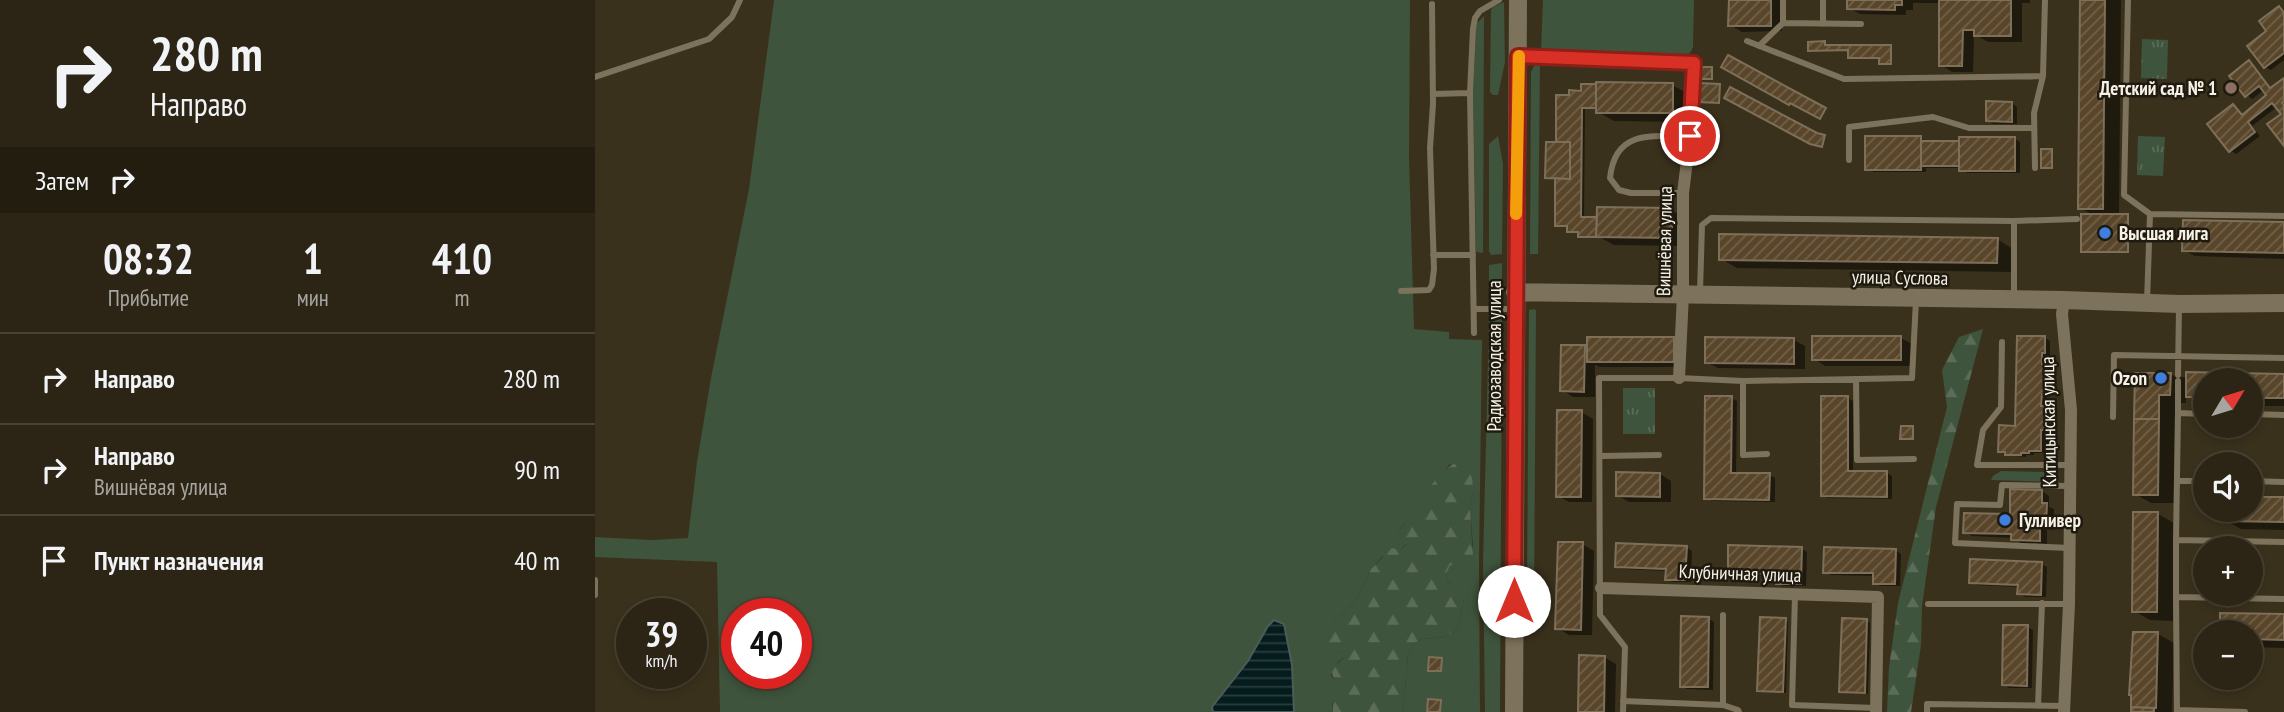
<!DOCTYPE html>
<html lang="ru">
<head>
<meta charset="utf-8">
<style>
  body { margin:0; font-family:"PT Sans Narrow",sans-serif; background:#342d1e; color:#f1f3f6; height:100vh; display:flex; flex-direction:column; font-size:26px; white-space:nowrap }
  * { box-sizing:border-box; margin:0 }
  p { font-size:23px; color:#a6a5a0 }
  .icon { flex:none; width:38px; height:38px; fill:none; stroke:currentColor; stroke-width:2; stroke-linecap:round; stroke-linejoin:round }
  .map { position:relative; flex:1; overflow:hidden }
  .side { display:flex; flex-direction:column; background:#2c2515; width:595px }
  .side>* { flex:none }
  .top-card { background:#2c2515; color:#f1f3f6; overflow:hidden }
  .needle { width:46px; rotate:52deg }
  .controls { position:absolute; left:1598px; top:368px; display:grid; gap:14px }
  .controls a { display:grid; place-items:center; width:70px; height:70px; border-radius:50%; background:#2c2515; box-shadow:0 4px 10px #0003,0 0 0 2px #484234; font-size:35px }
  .speed { position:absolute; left:21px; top:598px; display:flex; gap:14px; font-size:35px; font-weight:700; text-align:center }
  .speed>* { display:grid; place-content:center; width:91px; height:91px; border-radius:50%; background:#2c2515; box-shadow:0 4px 10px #0003,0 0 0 2px #484234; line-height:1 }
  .speed small { font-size:18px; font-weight:400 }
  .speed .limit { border:10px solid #d22; background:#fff; color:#111 }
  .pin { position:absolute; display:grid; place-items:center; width:60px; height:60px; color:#fff; margin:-30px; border:4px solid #fff; border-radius:50%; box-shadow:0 2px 7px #0007 }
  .me { position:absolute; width:77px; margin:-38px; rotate:0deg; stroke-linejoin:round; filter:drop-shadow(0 0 5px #0008) }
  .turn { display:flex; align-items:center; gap:24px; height:147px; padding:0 35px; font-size:32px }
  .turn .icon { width:91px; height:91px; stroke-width:2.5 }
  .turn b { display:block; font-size:49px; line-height:60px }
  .then { display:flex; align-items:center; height:66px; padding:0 35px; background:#0003; gap:14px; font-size:26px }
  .eta { display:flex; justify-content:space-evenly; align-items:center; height:119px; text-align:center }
  .eta b { font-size:42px; font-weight:700; line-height:49px }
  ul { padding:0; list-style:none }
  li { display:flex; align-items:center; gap:21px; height:91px; padding:0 35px; border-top:2px solid #484234 }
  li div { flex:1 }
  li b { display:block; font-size:26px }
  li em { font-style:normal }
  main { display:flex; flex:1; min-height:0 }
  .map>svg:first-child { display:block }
  .grass { fill:#3f543c; fill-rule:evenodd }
  .forest { fill:url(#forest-firs) }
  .park { fill:url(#park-tufts) }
  .water { fill:url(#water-rules); stroke:#4d5c59; stroke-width:2 }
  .shadow { fill:#0007 }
  .building { fill:url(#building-hatch); stroke:#7e6f59; stroke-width:2 }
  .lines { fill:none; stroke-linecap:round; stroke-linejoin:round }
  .lane { stroke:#7d735c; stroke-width:6 }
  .street { stroke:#7d735c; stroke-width:12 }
  .secondary { stroke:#7d735c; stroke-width:18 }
  .route-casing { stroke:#8d1f18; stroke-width:18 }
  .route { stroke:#d93025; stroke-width:12 }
  .slow { stroke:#f59e0b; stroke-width:12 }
  .education-dot { fill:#8d6e63; stroke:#1e1a10; stroke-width:2.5 }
  .shop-dot { fill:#3f7fe0; stroke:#1e1a10; stroke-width:2.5 }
  .labels { text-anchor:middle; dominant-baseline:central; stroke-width:5; stroke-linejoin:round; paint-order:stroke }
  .poi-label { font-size:19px; font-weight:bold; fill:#f6f1e4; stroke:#1e1a10; text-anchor:end }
  .street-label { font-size:19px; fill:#f6f1e4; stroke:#1e1a10 }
</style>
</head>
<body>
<main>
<section class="side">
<div class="top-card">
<div class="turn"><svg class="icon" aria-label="right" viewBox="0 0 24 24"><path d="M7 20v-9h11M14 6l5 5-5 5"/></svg><div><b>280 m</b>Направо</div></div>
<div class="then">Затем<svg class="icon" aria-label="right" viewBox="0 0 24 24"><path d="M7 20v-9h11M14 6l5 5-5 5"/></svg></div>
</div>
<div class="eta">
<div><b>08:32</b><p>Прибытие</p></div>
<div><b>1</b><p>мин</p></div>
<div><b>410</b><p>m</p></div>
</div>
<ul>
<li><svg class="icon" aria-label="right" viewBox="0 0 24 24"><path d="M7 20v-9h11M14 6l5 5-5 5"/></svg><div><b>Направо</b></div><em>280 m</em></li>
<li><svg class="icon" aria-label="right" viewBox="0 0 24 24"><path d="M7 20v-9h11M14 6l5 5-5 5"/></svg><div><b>Направо</b><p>Вишнёвая улица</p></div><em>90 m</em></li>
<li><svg class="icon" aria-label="arrive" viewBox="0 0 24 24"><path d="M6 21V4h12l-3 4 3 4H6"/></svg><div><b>Пункт назначения</b></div><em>40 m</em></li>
</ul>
</section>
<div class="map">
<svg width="1689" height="712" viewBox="0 0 1689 712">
  <defs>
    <pattern id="forest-firs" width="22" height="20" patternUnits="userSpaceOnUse" patternTransform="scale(1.75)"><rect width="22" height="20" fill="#3f543c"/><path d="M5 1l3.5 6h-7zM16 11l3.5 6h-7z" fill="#5b6d58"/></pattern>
    <pattern id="park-tufts" width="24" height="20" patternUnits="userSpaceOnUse" patternTransform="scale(1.75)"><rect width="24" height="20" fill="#3f543c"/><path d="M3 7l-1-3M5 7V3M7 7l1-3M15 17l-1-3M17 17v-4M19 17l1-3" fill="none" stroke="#5b6d58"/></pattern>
    <pattern id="water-rules" width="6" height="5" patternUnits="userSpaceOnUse" patternTransform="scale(1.75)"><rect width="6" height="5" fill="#051c1d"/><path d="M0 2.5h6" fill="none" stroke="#2a3d3e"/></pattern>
    <pattern id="building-hatch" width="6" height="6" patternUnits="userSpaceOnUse" patternTransform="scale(1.75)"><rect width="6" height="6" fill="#59462a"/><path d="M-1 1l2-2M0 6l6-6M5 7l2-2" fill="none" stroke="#716149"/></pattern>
  </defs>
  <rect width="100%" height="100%" fill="#3a311c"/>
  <!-- grass -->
  <path class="grass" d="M179,0H815L814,158L819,329L854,332V339L887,340L884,562L885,712H808L813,655L818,644L827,639L850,637L863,629L869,598V588L854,583L851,574L855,566L862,560L872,561L878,547L875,506L878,491L855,464L835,488L820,513L804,530L811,544L805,550L787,557L776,569L760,602L737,623L738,648L749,653V657L743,662L736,675L742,685L737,705L738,712H699L697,665L689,624L673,626L653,661L617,707L618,712H125L122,562L0,557V537L57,540L93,538L102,462L116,378L154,189ZM142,614H201V674H142Z
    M948,0H1099L1098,47L1095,53L1086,58L946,51Z
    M909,2L910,62L903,95H898L895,92L896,10L898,7Z
    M889,16L888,253L881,252L878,93L881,28L882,23Z
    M945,62L943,254H935L936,72L940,64Z
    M903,136L908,164L907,254L896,255L894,251V144Z
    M907,263V301L897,304L894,301V265Z
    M938,309L941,310L939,608L932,580L934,310Z
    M899,315H907L905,712H890L888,561L894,322Z
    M1406,471L1452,472L1463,477L1464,482L1396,480L1398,476Z"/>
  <!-- forest -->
  <path class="forest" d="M1388,329L1341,507L1327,606L1326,645L1316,712H1292L1294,667L1303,603L1352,407L1347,370L1364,337Z
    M863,463L871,466L877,476L878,491L875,506L878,558L872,562L862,561L855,566L851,574L854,583L869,587V598L863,629L850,637L827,639L818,644L813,655L808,712H738L737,694C746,685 736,680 737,669L749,657V653L730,645V633L737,623L760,602L776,569L797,548L805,550L811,545L807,540L804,530C822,514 841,466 863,463Z"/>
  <!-- park -->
  <path class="park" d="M1547,39L1573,40L1572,79L1546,78Z
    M1543,136L1570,137L1568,176L1542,175Z
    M1028,388H1060V434H1028Z"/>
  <!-- water -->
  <path class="water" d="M679,620L689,624L697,665L699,712H618L617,707L653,661L673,626Z"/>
  <!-- shadow -->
  <path class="shadow" d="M1136,0H1187V31L1147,32L1135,25Z
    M1254,0H1435V3H1427V42H1393L1379,34L1378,72H1357L1346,65V3H1318V10H1311V15L1265,14L1254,8Z
    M1487,0H1526L1524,216L1534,217V252H1489L1500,216L1485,208Z
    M1684,8L1689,11V60L1676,70L1670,67L1674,32Z
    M1654,63L1659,66L1677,89L1689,80V143L1688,115L1682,107L1657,126L1665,136L1641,154L1636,151L1615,124L1638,106L1649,115L1674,96L1669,90L1657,99L1652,95Z
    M1077,85L1094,94L1093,122L1019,121L1003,112V109H990L989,219L1076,210L1093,219L1092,246L1019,245L1006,238H988L985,236V233L973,231L974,227L962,225V181L952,177L967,144L963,96Z
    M1417,103L1422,107V124H1398L1392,120Z
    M1326,138L1331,142L1420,139L1425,142V173H1372L1366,168H1331V172H1278L1272,169Z
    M1689,224V259L1600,256L1589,250Z
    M1402,239L1418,249V272L1142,268L1126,259Z
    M1306,338L1317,344V366H1230L1219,359Z
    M1450,338L1455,341V355H1452V367L1455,368V396H1452L1451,409L1454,411L1451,453H1439V455H1431V457L1410,455L1405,451L1421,428Z
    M1078,339L1090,346V367H1005L1000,365V397H978L967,390L989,347L994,350Z
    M1199,340L1210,346V369L1123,368L1111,362Z
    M1541,374L1575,375L1593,378L1689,376V406H1656V380H1610V405L1591,395V403H1580L1579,503H1556L1540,494Z
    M1136,398L1142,401L1141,475H1174L1180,478V502L1117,501L1111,498Z
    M1253,398L1258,401V473H1292L1297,476V499L1233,498L1227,495Z
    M986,412L998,419L997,502H974L963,496Z
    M1065,474L1076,481V502H1034L1022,495Z
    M1447,491L1454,496V507L1459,509L1458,530L1452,529V544L1426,543L1418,538L1377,536L1370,532L1416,516Z
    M1656,498L1689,499V530L1646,529L1630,520L1656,509Z
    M1563,514L1579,523L1578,621L1555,620L1539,611Z
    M987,544L999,551L997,635H974L962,628Z
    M1091,547L1097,551L1096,582H1077L1072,579V571L1027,569L1022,566Z
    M1206,548L1212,552L1211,586H1188L1182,583L1183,576L1140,575L1135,572Z
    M1300,550L1306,554L1305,586H1285L1280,583V576L1236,575L1230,572Z
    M1446,564L1452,567L1451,597H1430L1424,593V587L1381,585L1376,582Z
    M1689,616V648L1656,647V632Z
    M1114,619L1119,622L1118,690L1092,689L1087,686Z
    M1190,620L1193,622L1191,693L1167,692L1164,690Z
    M1272,621L1275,623L1273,694L1250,693L1246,691Z
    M1432,627L1438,630L1437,688H1414L1409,684Z
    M1563,634L1579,643L1577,712H1538V695Z
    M1009,657L1021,664L1020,712H985Z"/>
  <!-- building -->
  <path class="building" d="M1134,0H1176V26H1133Z
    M1252,0H1307V5H1300V10L1252,9Z
    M1344,0H1416V36H1379V30H1368L1367,66H1344Z
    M1485,0H1510L1508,209H1483Z
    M1684,6L1689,13V53L1669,68L1652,46L1671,31L1664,21Z
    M1230,41V45H1296V64H1284V58H1253V50L1213,51V42Z
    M1133,55L1231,108L1225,119L1195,103L1194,105L1126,67Z
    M1654,60L1675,88L1689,78V101L1687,103L1689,105V146L1672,124L1686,114L1677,103L1653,122L1660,132L1634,152L1612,124L1638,104L1647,115L1671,95L1664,86L1650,97L1634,76Z
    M1106,67H1117V79H1105Z
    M1001,82L1078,83V113H1001Z
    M1104,83L1125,84L1124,103L1103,102Z
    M986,84H1001V108H987L986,217H1002L1001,237H983V232H972V226H960V178L975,179V142H961V95H974V90L986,91Z
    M1135,87L1222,133L1230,135L1227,147L1215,144L1129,98Z
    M1391,101L1417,102V122L1391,121Z
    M1270,136H1326V170H1270Z
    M1364,137H1420V171H1364Z
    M1326,141H1364V166H1326Z
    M951,142H975V179L950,178Z
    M1446,149H1457V168H1446Z
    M1002,207L1077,208V238L1001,237Z
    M1486,214H1533V252H1486Z
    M1588,220L1689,222V253L1587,251Z
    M1124,234L1403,238L1402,263L1124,260Z
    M1217,336H1306V360H1217Z
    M1422,336H1450V353H1447V364H1450V394H1447L1446,406H1449V430H1446V451H1434V453H1426V455H1410V452H1403L1404,425L1420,426Z
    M992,337H1079V362H992Z
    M1110,337L1199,338V364L1110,363Z
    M966,345H990L989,392L965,391Z
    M1591,372L1689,374V398H1656V380H1610V397H1591Z
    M1540,373H1576L1575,395H1564V419H1539Z
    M1110,396H1137L1136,473H1175L1174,500L1109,499Z
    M1226,396H1253V471H1292V497L1226,496Z
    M962,410H987L986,497H961Z
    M1539,419H1564L1563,495H1538Z
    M1306,426H1318V439H1305Z
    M1021,472L1065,473V497L1021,496Z
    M1415,489L1447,490V503H1452L1451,526H1445V541L1416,540V534L1368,533L1369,513L1415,514Z
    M1656,497H1689V522L1628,521V509H1656Z
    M1538,512H1563L1562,612H1537Z
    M963,542H988L986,630L960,629Z
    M1021,543L1092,546L1090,580H1070L1071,569L1020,567Z
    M1133,545L1207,547L1206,584H1181V574L1133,573Z
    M1229,547L1301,549L1300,584H1278V573H1228Z
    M1375,559L1447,562L1446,595L1422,594L1423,585L1374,583Z
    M1625,613L1689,614V640L1656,639V632H1625Z
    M1086,616L1114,617L1113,687H1085Z
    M1165,617L1191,618L1188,692L1162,691Z
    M1247,618L1272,619L1270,693L1244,692Z
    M1408,625H1433L1432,686L1407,685Z
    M1538,632H1563L1561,708L1536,707V695H1534Z
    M984,655L1010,656L1009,712H983Z
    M834,657L847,658L846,671H833Z
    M833,699L846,700L845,712H832Z
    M1536,707L1559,708V712H1536Z"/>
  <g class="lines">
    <!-- lane -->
    <path class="lane" d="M1533,0L1529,195L1555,214
      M1188,23V0
      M1228,24V0
      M1152,41L1249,79L1448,76
      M1164,46L1188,23L1266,24
      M925,56L1099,63
      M0,77L114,39L137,17L145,0
      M838,94L875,93
      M1254,160V127L1338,117L1374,128H1439
      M1440,168L1439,113L1448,76L1450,0
      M1088,193H1036L1024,190L1015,178C1020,129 1057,136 1095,137
      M1419,221V296
      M838,255H878
      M806,291L834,290L837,285L839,269L835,148L838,104L837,4
      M1105,292L1107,225L1116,218L1419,221L1482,219
      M1552,302L1555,214L1689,216
      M879,309H919
      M879,333L875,93L878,29L880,18L885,11L904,0
      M1407,342L1406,407L1388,430L1382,465H1475
      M1583,375L1584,307
      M1261,379L1262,460L1319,459
      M1148,381V455L1172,454
      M1583,413V381
      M1610,414L1583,413L1581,540L1689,542
      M1656,414L1689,415
      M1518,417L1519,355L1689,358
      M1006,456L1064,455
      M1582,481H1610
      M1656,481L1689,482
      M1581,540V597L1689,599
      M1474,548L1360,543L1362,504L1405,505L1407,485L1475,486
      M0,580V595
      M1200,595L1197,705L1281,708
      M1581,597L1582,712
      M1333,604H1474
      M1128,615V705L1143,710L1144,712
      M1028,701L1128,705
      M1443,706L1447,603
      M1582,710L1650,712
      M1028,712L1030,647L1005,615L1004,378H1084L1148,381L1317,378L1321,300
      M1332,712V704L1469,706"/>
    <!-- street -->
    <path class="street" d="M1469,300L1467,314L1476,410L1474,604L1469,712
      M1084,378L1088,294V193L1095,137L1099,63
      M1006,588L1283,597L1281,712"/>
    <!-- secondary -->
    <path class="secondary" d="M920,292L1469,300L1584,304L1689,303
      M919,712L923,0"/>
  </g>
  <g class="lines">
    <defs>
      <path id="route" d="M919,601L923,56L1099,63L1095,136"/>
    </defs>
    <!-- route casing -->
    <use href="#route" class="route-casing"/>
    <!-- route -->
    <use href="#route" class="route"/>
    <!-- slow -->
    <path class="slow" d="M921,214L924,56"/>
  </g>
  <!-- markers -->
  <circle class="education-dot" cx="1636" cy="88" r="7"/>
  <g class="shop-dot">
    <circle cx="1510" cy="233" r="7"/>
    <circle cx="1566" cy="378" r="7"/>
    <circle cx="1410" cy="520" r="7"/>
  </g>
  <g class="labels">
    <!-- poi labels -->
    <g class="poi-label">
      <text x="1622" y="88">Детский сад № 1</text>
      <text x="1524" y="233" text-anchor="start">Высшая лига</text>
      <text x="1552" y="378">Ozon</text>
      <text x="1424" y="520" text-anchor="start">Гулливер</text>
    </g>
    <!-- street labels -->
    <g class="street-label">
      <text transform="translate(1069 241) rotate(-89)">Вишнёвая улица</text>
      <text transform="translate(1305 277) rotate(1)">улица Суслова</text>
      <text transform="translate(899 356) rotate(-90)">Радиозаводская улица</text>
      <text transform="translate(1453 422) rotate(-91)">Китицынская улица</text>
      <text transform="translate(1145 573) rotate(2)">Клубничная улица</text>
    </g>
  </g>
</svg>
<div class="controls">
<a><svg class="needle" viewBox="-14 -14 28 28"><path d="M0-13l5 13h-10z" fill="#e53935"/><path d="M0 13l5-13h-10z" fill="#a6a5a0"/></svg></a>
<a><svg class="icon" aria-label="sound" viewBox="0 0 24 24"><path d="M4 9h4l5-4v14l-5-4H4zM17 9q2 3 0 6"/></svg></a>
<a>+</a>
<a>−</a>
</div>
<div class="speed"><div>39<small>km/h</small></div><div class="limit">40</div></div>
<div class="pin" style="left:1095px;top:136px;background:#d93025"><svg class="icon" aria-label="arrive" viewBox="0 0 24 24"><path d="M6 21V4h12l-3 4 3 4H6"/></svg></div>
<svg class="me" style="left:919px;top:601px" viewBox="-20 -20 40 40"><circle r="19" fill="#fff"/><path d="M0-13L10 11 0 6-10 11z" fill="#d93025"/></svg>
</div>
</main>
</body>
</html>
